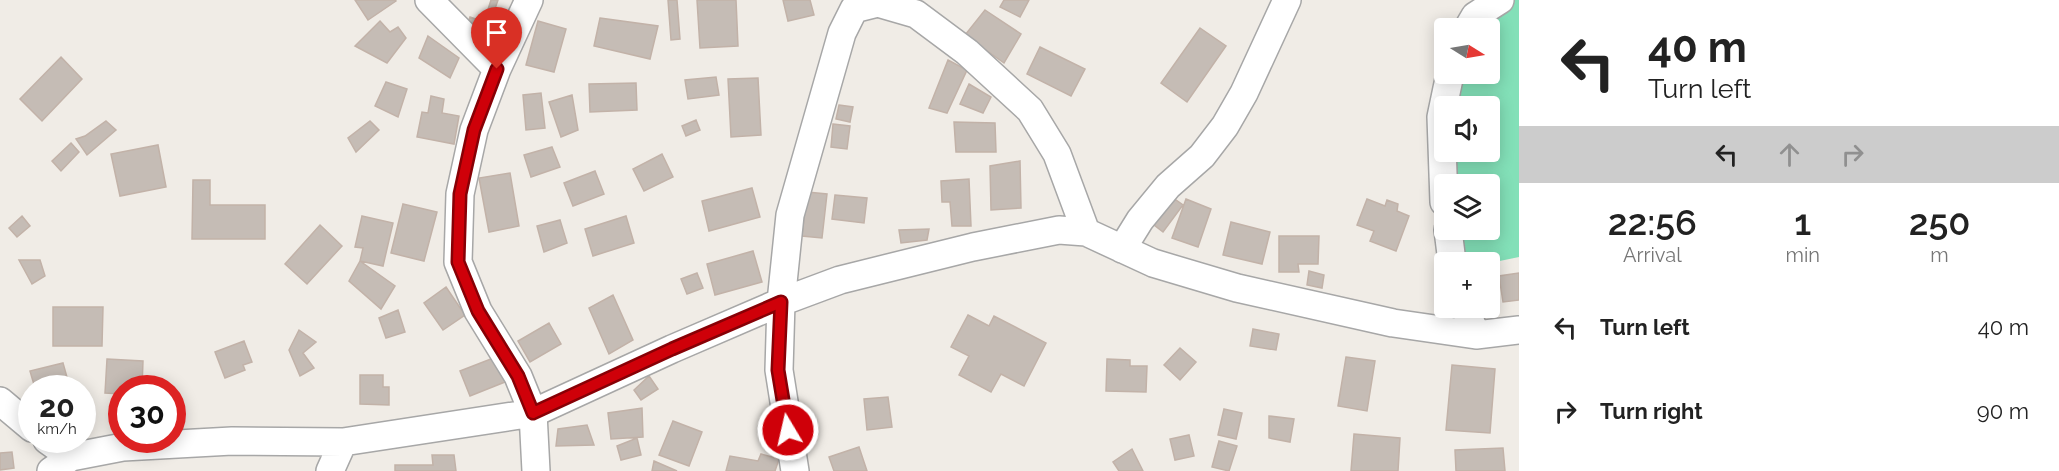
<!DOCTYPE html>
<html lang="en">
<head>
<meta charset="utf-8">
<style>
  body { margin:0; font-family:Raleway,sans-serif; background:#f6f6f6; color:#222; height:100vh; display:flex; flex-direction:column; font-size:22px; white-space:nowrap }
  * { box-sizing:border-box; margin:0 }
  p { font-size:20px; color:#767676 }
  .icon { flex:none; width:33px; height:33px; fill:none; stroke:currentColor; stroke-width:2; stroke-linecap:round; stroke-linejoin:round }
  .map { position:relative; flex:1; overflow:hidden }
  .side { display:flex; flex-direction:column; background:#fff; width:540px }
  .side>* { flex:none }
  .banner { background:#fff; color:#222; overflow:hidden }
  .needle { width:39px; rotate:101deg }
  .controls { position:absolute; left:1434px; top:18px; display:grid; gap:12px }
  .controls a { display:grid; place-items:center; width:66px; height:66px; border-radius:6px; background:#fff; box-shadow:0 3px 15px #0003; font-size:30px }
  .speed { position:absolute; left:18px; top:375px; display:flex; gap:12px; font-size:30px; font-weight:700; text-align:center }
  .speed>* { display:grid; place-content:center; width:78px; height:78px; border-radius:50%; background:#fff; box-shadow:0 3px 15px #0003; line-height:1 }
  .speed small { font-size:15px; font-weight:400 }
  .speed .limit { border:9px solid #d22; background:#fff; color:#111 }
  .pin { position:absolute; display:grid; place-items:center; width:51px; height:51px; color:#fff; margin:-62px -26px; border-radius:50% 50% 50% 0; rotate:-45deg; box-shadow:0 0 6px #0007 }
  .pin .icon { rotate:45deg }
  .me { position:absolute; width:66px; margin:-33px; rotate:351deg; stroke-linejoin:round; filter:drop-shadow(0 0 4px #0008) }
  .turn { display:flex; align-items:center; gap:21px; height:126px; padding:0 30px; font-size:27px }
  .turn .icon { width:78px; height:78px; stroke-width:2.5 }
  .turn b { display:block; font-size:42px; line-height:51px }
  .lanes { display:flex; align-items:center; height:57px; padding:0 30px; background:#0003; justify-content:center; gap:30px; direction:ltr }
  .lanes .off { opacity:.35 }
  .eta { display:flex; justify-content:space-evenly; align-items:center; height:102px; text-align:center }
  .eta b { font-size:36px; font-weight:600; line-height:42px }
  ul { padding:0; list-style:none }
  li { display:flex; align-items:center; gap:18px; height:84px; padding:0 30px }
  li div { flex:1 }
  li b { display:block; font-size:22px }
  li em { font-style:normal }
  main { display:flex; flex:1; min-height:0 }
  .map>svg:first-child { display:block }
  .pitch { fill:#83e0b8 }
  .building { fill:#c5bcb5; stroke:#c2b2a8; stroke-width:1.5 }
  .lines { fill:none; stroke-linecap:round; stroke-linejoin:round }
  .minor-casing { stroke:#a7a7a7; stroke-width:30 }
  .minor { stroke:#fff; stroke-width:27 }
  .route-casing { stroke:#870006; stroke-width:15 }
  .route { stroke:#cf0009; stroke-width:10 }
</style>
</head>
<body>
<main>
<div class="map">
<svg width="1519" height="471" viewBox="0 0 1519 471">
  <rect width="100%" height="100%" fill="#f0ece6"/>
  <!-- pitch -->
  <path class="pitch" d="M1515,0H1519V257L1490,263L1452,262L1451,230H1490V184H1449L1448,152H1490V106H1446L1457,74H1490V28H1471L1474,20Z"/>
  <!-- building -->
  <path class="building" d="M355,0H395L396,1L368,20Z
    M491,0H498L490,23L484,22Z
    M668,0H677L680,39L671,40Z
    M697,0H736L738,46L700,48Z
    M783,0H810L814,15L788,21Z
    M1004,0H1029L1020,17L1000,7Z
    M985,10L1021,34L1004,63L965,35Z
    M470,17L504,29L497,46L464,35Z
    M600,18L658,26L650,59L594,46Z
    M380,21L390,32L398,27L406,38L387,63L355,46Z
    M538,21L566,29L554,72L526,65Z
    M1200,28L1226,46L1187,102L1161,83Z
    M428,36L459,58L450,78L419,58Z
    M1040,47L1085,69L1071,96L1027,74Z
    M61,57L82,79L42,121L20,99Z
    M948,60L967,70L947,113L929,108Z
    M716,77L719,95L688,99L685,80Z
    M758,78L761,135L731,137L728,79Z
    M386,82L407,89L398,117L375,106Z
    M636,83L637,110L590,112L589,84Z
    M969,84L991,97L983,113L960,104Z
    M541,93L545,128L526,130L523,95Z
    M572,95L578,130L561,137L549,102Z
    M431,96L444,99L442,113L459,116L454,144L417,137L422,112L428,113Z
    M839,105L853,107L850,122L836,119Z
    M696,120L700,130L686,136L682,126Z
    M106,121L116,130L87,155L76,139L85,136Z
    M370,121L379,130L356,152L348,138Z
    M954,122L995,123L996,152H956Z
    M833,124L850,126L847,149L831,147Z
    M71,143L79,152L61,171L52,161Z
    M158,145L166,187L120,196L111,154Z
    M552,147L560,167L531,177L524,155Z
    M662,154L673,177L644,191L633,169Z
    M1020,161L1021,208L991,210L990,166Z
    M595,171L604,194L573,206L564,183Z
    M510,173L519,226L489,232L479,178Z
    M969,179L971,226H952L950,202H942L941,181Z
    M193,180H210V205H265V239H192Z
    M752,188L760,217L709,231L702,201Z
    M807,192L827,194L822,238L802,236Z
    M835,195L867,198L864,223L832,219Z
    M1169,195L1183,205L1163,232L1149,221Z
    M1186,199L1211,209L1198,247L1172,238Z
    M1367,199L1385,206L1387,200L1398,204L1397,211L1409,216L1396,251L1370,241L1374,231L1357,225Z
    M403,204L437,212L424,261L391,253Z
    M22,216L30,226L17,237L9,228Z
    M362,216L393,223L383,266L360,261L363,248L355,247Z
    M626,216L634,243L593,256L585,229Z
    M560,220L567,243L544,252L537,226Z
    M1231,222L1270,232L1262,264L1223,255Z
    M320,225L342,246L307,284L285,264Z
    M929,229L927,240L901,243L899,230Z
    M1279,236H1319L1318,264H1298L1299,272H1279Z
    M753,251L762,282L715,295L707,264Z
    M19,260H40L45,276L32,284Z
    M360,261L395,286L381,309L349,281Z
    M1309,271L1324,275L1322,288L1307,285Z
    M697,273L703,288L687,294L681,279Z
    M1519,273V300L1503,302L1499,276Z
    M446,287L465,315L443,330L424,303Z
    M613,295L633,340L609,354L589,308Z
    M53,307H103L102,346H53Z
    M398,310L405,332L386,338L379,318Z
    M968,315L989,326L994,316L1046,343L1024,386L1001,374L991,392L959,375L969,356L951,347Z
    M549,323L561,344L530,362L518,341Z
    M1253,329L1279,334L1276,350L1250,346Z
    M299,330L316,342L303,353L314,368L300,376L289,350Z
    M244,341L252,362L243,365L245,370L225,378L215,352Z
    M1180,348L1196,362L1180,380L1164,365Z
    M496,357L505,382L470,396L460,371Z
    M1346,357L1375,361L1367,411L1338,406Z
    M107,359L143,361L142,388H122V394L105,393Z
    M1107,359L1130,360V366H1147L1146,392L1106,391Z
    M63,363L70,388H35L30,371Z
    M1452,365L1495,369L1490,433L1446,430Z
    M360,375H383V387H389V405L360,404Z
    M649,376L658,389L641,400L634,390Z
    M888,397L892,427L867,430L864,399Z
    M642,408L643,437L611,439L608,413Z
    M1224,409L1242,413L1236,439L1218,435Z
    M1269,416L1294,419L1290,442L1269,438Z
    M673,421L702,432L689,466L659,455Z
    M587,425L594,445L556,446L558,429Z
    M1354,434L1400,438L1398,471H1351Z
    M1189,435L1194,456L1175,460L1170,439Z
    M637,438L641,455L621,460L617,446Z
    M1219,441L1237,446L1229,471L1212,467Z
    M859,447L867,471H834L829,457Z
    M1503,448L1505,471H1456L1455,450Z
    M1132,449L1143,471H1119L1113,462Z
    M12,452L14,468L0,470V453Z
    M761,454L779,459L775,471H726L730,456L758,461Z
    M432,455H454L456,471H395V465H433Z
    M654,461L677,471H652Z"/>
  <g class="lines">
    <defs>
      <path id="minor" d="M429,0L497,69
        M529,0L497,69L474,130L460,194L458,262L478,311L518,376L533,413L536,471
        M1468,28L1475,16L1500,0
        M1444,202L1441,117L1450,74
        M1448,230L1452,262
        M1122,249L1140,220L1168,186L1202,156L1225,126L1244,93L1287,0
        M1465,308L1476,335
        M0,401L32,428
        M47,440L71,457
        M51,471L71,457L123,447L232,441L343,442L533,413L672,349L781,302L840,280L973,247L1059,230L1086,232L1153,263L1237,288L1393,323L1476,335L1519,330
        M330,471L343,442
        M795,471L779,370L781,302L790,215L842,33L854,9L878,3L916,14L967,52L1030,110L1057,154L1086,232"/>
    </defs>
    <!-- minor casing -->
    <use href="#minor" class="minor-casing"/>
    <!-- minor -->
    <use href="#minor" class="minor"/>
  </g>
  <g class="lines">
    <defs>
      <path id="route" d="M497,69L474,130L460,194L458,262L478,311L518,376L533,413L672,349L781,302L778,370L788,430"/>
    </defs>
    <!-- route casing -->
    <use href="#route" class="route-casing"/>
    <!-- route -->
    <use href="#route" class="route"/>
  </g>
</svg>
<div class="controls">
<a><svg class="needle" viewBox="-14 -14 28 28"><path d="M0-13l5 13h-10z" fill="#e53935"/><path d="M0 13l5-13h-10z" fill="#767676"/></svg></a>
<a><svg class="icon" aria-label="sound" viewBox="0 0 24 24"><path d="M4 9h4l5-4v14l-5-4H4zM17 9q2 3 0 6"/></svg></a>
<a><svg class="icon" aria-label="layers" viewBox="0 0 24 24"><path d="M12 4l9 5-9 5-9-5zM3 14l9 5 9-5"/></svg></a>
<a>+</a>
</div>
<div class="speed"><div>20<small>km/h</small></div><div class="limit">30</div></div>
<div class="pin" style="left:497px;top:69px;background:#d93025"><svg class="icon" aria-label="arrive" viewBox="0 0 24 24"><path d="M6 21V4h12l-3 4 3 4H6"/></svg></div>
<svg class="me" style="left:788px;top:430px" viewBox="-20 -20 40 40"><circle r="17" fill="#cf0009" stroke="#fff" stroke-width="3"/><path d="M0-11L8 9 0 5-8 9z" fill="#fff"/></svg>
</div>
<section class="side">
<div class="banner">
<div class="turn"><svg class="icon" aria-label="left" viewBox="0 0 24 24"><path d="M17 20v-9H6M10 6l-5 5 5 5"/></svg><div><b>40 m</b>Turn left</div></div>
<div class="lanes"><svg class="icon" aria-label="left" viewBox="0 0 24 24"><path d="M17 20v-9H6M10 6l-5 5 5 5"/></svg><svg class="icon off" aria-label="ahead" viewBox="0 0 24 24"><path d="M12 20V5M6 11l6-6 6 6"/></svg><svg class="icon off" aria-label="right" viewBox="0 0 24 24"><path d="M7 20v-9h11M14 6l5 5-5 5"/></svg></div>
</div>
<div class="eta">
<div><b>22:56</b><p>Arrival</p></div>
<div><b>1</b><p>min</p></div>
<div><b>250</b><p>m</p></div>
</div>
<ul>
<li><svg class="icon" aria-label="left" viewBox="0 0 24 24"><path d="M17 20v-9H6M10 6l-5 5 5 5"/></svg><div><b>Turn left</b></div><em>40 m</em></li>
<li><svg class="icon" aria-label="right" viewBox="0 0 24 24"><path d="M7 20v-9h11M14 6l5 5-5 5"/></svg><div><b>Turn right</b></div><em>90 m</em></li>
</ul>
</section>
</main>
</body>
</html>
